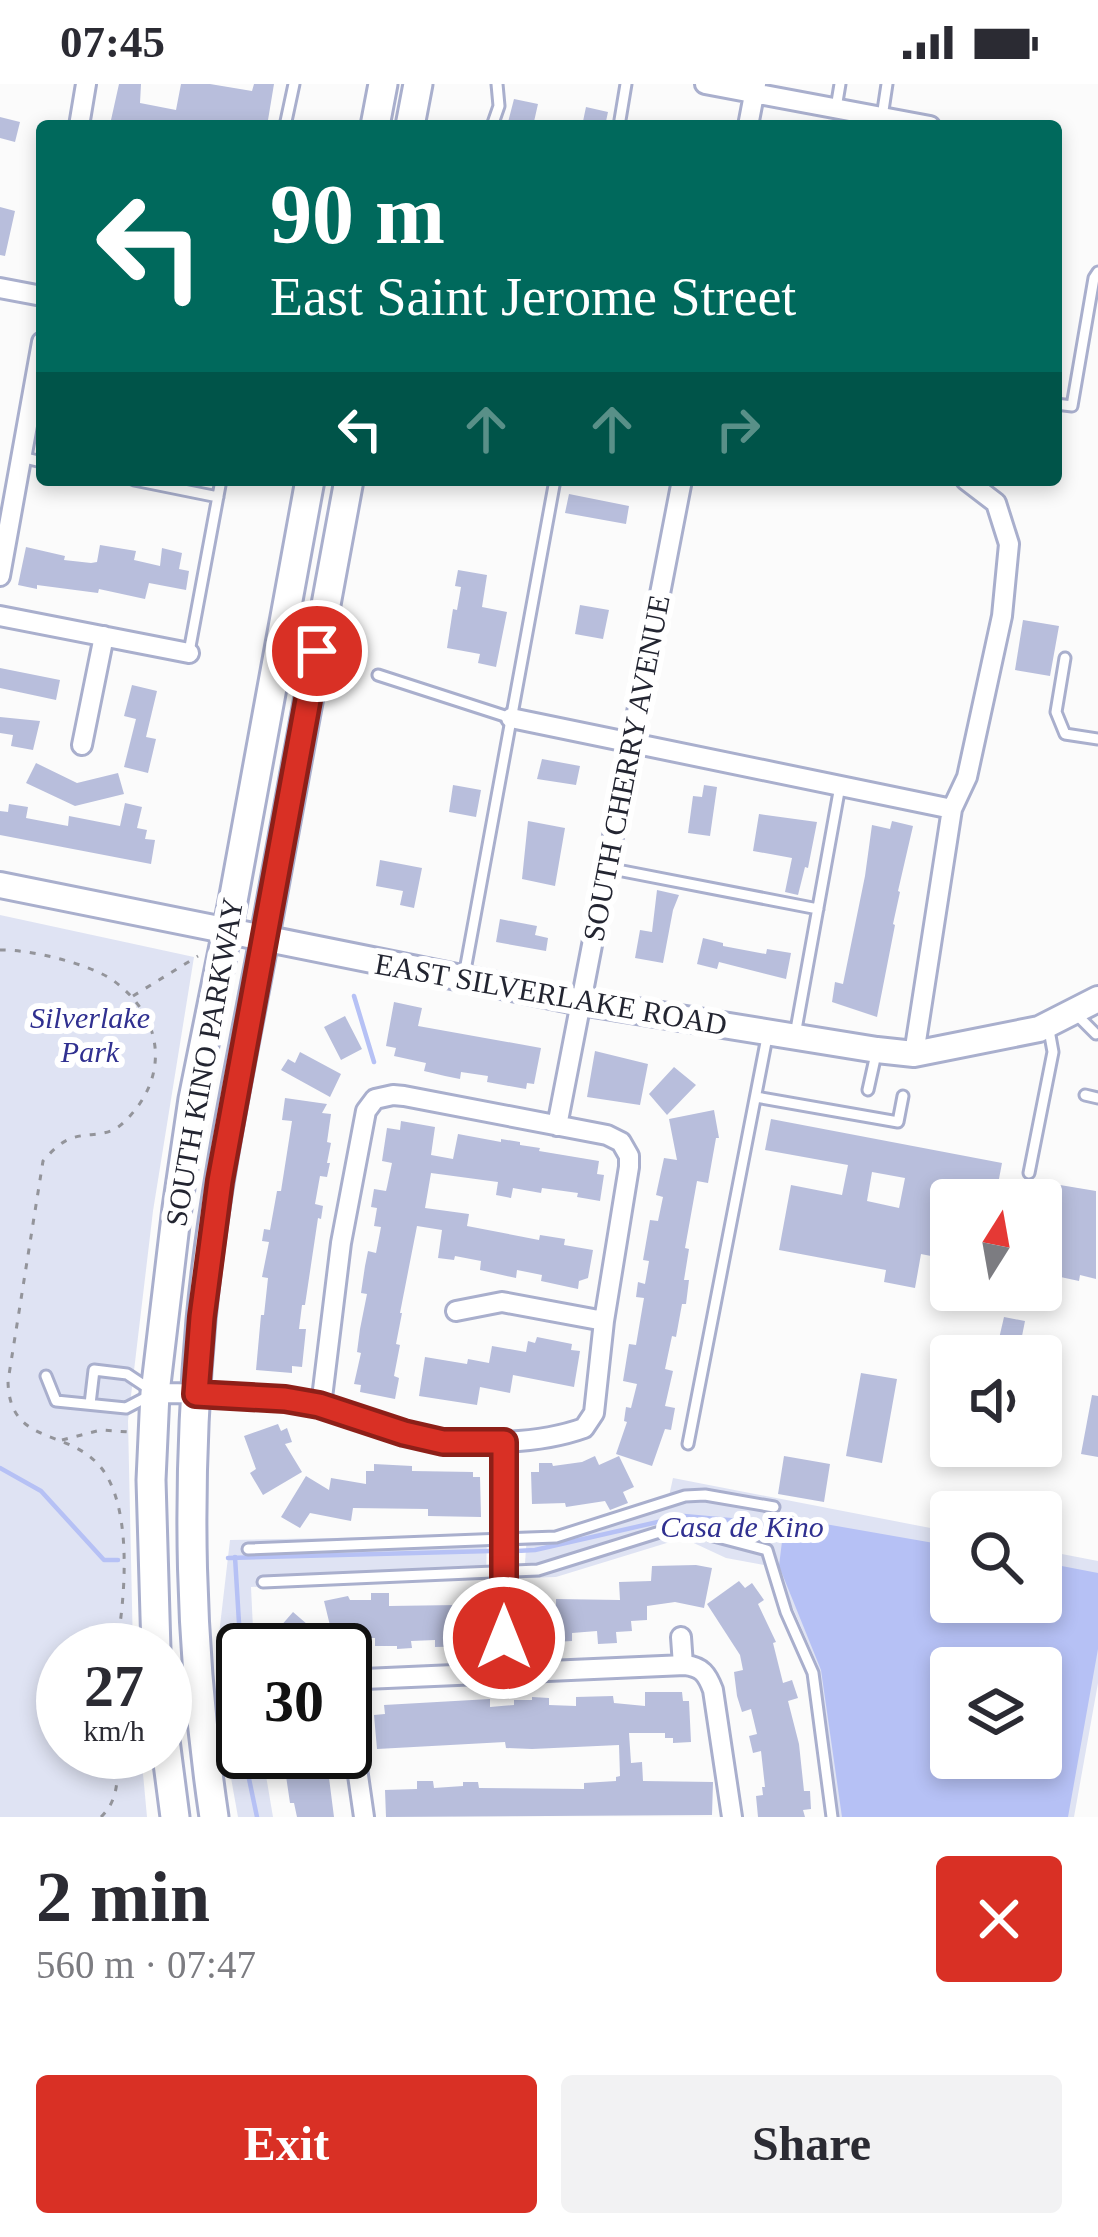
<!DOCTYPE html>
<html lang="en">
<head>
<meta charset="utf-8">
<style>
  body { margin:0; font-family:"Times New Roman",serif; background:#f2f2f3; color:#2b2b33; height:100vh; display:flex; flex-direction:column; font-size:45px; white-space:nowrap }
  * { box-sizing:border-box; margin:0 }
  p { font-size:39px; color:#7c7c81 }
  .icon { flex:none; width:66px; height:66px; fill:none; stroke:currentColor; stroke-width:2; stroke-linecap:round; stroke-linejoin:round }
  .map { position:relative; height:1733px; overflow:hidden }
  .panel { display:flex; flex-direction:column; background:#fff; flex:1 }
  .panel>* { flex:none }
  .hud { position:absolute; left:36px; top:36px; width:1026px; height:366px; border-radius:12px; box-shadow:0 6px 18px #0003; background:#00695c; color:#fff; overflow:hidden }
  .needle { width:78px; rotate:11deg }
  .controls { position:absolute; left:930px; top:1095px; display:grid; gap:24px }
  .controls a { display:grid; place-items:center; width:132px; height:132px; border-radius:12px; background:#fff; box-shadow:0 6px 18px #0003; font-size:60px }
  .speed { position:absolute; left:36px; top:1539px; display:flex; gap:24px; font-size:60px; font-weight:700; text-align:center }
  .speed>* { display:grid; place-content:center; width:156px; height:156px; border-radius:50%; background:#fff; box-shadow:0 6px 18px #0003; line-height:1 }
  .speed small { font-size:30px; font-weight:400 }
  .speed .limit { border:6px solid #111; border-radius:18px; background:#fff; color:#111 }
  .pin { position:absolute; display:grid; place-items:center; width:102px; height:102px; color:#fff; margin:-51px; border:6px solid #fff; border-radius:50%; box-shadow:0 3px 12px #0007 }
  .me { position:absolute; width:132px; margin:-66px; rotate:0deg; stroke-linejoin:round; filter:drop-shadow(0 0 9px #0008) }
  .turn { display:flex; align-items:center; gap:42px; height:252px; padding:0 36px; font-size:54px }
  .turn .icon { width:156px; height:156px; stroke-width:2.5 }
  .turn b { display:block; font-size:84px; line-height:102px }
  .lanes { display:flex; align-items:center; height:114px; padding:0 36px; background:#0003; justify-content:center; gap:60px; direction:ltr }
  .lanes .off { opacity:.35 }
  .round { display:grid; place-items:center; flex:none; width:126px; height:126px; border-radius:12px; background:#f2f2f3 }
  .headline { display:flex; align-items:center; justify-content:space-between; height:204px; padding:0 36px }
  h1 { font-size:72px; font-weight:600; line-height:90px }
  .cta { display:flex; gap:24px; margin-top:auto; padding:24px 36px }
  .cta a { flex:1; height:138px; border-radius:12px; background:#d93025; color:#fff; font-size:48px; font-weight:600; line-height:138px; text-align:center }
  .cta a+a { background:#f2f2f3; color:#2b2b33 }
  .status { display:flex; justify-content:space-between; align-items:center; height:84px; padding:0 60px; background:#fff; direction:ltr }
  .status svg { height:33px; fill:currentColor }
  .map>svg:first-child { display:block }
  .green { fill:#dfe3f3; fill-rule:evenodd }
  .water { fill:#b6c1f5; fill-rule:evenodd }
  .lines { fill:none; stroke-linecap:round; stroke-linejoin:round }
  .stream { stroke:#b6c1f5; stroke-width:4.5 }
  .building { fill:#b8bedc; fill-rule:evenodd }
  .lane-casing { stroke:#a9afcd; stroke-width:15 }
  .street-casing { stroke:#a9afcd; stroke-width:24 }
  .secondary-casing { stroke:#a9afcd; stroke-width:30 }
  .primary-casing { stroke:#a9afcd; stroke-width:33 }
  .path { stroke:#93949a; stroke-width:3; stroke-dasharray:6 9; stroke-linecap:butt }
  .lane { stroke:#fff; stroke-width:9 }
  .street { stroke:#fff; stroke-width:18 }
  .secondary { stroke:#fff; stroke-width:24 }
  .primary { stroke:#fff; stroke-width:27 }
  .route-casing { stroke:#8d1f18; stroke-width:30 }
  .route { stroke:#d93025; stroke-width:21 }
  .labels { text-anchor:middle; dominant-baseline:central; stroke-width:12; stroke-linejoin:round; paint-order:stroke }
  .street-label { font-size:30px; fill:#232531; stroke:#fff }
  .park-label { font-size:30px; font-style:italic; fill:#303090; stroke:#fff }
</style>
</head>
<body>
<div class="status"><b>07:45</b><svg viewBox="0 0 49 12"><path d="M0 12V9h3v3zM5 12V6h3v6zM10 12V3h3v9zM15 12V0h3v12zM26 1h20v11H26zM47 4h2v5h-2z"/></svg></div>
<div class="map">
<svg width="1098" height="1733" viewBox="0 0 1098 1733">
  <rect width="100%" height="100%" fill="#fbfbfb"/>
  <!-- green -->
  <path class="green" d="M0,831L194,873L153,1127L128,1337L133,1566H63V1668H141L147,1733H0Z
    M673,1394L951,1448V1518H1041V1466L1098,1477V1599L1074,1733H838L818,1582L775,1483L726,1474L683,1454L556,1493L524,1494L527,1450H559L669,1412ZM951,1584H1041V1674H951Z
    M487,1451L486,1495L251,1503L254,1566H243V1668H262L273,1733H238L228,1677L218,1559L230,1456Z"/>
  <!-- water -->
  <path class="water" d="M785,1433L951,1462V1518H1041V1478L1098,1489V1565L1068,1733H842L821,1586L779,1482ZM951,1584H1041V1674H951Z"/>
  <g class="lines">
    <!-- stream -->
    <path class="stream" d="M354,912L374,978
      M0,1384L41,1407L104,1476H118
      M516,1467L535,1466L684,1432L740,1437L788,1449
      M235,1473L243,1605
      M228,1474L491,1467
      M247,1668L248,1690L257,1733"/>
  </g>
  <!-- building -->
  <path class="building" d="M119,0H141L140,19L176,26L181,0H210L252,7L254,0H274L267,42H247L223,36L222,42H177L155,38L154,42H142L111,36Z
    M514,15L538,20L533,42H507Z
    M586,23L608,28L605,42H582Z
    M0,33L20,38L15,58L0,54Z
    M0,123L15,127L5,172L0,171Z
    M569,410L629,422L626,440L565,429Z
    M100,461L136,467L134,476L160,482L162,464L182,469L179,485L189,487L186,506L149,499L145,515L99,505L98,509L37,501V505L18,501L26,463L65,472L64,476L91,479L97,478Z
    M458,486L487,491L482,523L507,528L496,583L478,579L480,570L447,564L453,525L457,526L461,503L455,502Z
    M580,521L609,526L603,555L575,550Z
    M1023,536L1059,542L1050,592L1015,586Z
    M0,584L60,596L56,616L0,604Z
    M132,601L157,607L146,653L156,655L148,689L124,683L136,635L124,632Z
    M0,633L40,637L33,666L11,662L13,651L0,649Z
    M542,675L580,682L576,701L537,695Z
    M36,679L77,699L118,689L124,710L75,722L26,699Z
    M453,701L481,706L476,733L449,728Z
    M704,701L717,703L710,752L688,749L693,712L702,713Z
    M125,719L142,723L137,744L147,746L145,755L155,756L151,780L0,751V727L8,728L9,720L28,723L26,734L68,742L69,732L120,742Z
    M759,730L817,738L808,784L805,783L798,811L785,808L792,774L753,767Z
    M528,737L565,744L555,802L522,795Z
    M892,737L913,742L898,807L900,808L893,840L895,841L877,933L832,918L835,898L843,900L865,792L872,741L890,745Z
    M380,776L422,784L414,824L400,821L403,807L376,802Z
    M657,806L679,811L673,826L663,879L635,874L640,846L652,848Z
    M500,835L537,842L535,851L548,854L546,867L496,858Z
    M703,854L723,859V862L766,870L767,865L791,869L786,895L719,878L717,885L697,880Z
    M394,918L422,924L418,942L541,964L534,1000L527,999L526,1005L487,998L488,992L461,988L460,995L445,992L424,987L426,979L394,972L396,964L386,962Z
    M345,932L362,965L341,976L324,943Z
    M595,967L648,980L640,1021L587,1013Z
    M300,968L341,990L330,1013L281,986L288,975L295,979Z
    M674,983L696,1001L667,1031L649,1010Z
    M285,1014L327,1020L322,1029L331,1030L327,1058L331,1059L327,1079H330L327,1093L320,1092L315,1120L323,1122L321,1135L318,1134L305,1221H302L299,1245H306L302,1283L292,1282V1289L256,1286L261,1231H264L268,1194L262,1193L269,1158L262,1157L264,1145L270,1146L277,1107H281L292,1037L282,1036Z
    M714,1026L719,1054H716L708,1099L697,1097L685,1164L689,1165L684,1196H689L686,1220H682L676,1253L672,1252L665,1285L673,1287L665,1322L675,1324L671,1346L665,1345L652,1382L616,1370L627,1338L624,1337L626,1323L631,1324L637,1300L623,1297L629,1260L636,1261L644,1214L636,1213L638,1198L645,1200L649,1177L643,1176L650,1136L658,1137L663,1113L656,1111L664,1074L677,1076L669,1035Z
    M771,1035L1002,1079L995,1116H951V1176L921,1170L915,1204L884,1198L886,1186L779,1166L791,1101L842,1111L848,1081L765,1066ZM872,1088L905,1094L899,1124L867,1117Z
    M401,1037L435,1043L431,1071L453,1075L458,1050L501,1058V1055L520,1058V1061L540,1064L539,1067L599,1077L597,1090L604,1091L600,1117L577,1113L578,1109L542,1104L541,1109L513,1104L511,1114L496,1111L498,1098L431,1089L425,1124L469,1130L467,1142L539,1156L540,1151L565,1155L564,1161L593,1166L588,1194L579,1197L578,1205L541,1197L542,1191L517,1186L516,1194L480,1186L481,1177L455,1172L454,1176L438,1174L442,1146L417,1142L400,1229H402L396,1260L400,1261L394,1292L399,1294L395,1315L360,1308L361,1301L354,1300L361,1269L357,1268L360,1245L367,1210L361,1209L365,1182L368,1167L376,1169L381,1143L374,1142L377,1124L371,1123L374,1105L386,1107L387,1103L392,1079L382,1077L387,1044L400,1046Z
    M1060,1101L1096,1107V1195L1080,1191L1079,1197L1042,1189Z
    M1004,1233L1025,1237L1018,1272H995Z
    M537,1253L572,1260L571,1266L580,1267L574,1303L513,1291L510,1309L480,1303L477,1321L419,1312L425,1273L467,1280L468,1275L489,1279L492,1262L526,1268L528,1257L535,1259Z
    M861,1289L897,1295L882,1379L846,1372Z
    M1092,1311L1098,1312V1373L1081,1370Z
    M278,1340L281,1347L287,1344L292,1358L285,1360L302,1388L263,1411L250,1389L256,1385L244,1352Z
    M595,1372L599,1381L619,1372L634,1403L623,1408L628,1419L610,1426L605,1417L566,1423L565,1419L532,1420L531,1388H539V1379H552L553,1382L582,1378Z
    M784,1372L830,1380L824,1418L778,1410Z
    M374,1380L412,1382V1387L473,1388V1393H480L481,1433L428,1432V1425L353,1424L351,1437L310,1429L300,1444L281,1433L306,1392L329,1406L331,1394L366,1400V1387H374Z
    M696,1481L712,1484L704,1524L675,1518L647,1522V1536L631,1537L632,1547L616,1548L617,1559L598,1560L597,1547L572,1549V1557L534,1559L533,1548H530L529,1521H556V1515L620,1516L619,1498L651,1497L652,1482Z
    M739,1497L745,1504L752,1499L764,1516L758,1520L776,1558L773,1559L783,1599L792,1596L798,1614L788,1617L799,1660L804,1707H810L811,1725L803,1726L805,1733H758L756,1712L763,1711L762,1703H765L761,1667L753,1669L749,1652L757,1650L751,1625L742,1628L737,1612L734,1588L743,1586L740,1571L707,1520Z
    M371,1509H389V1522L457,1521V1516L481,1514L483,1558L475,1559V1562L435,1563V1556L411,1557L412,1564L397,1565V1562H375V1554H366V1549L341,1555L335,1562L324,1517L348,1512L350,1516H371Z
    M293,1528L337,1566H291L273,1551Z
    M645,1608H682L683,1617H689L691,1658L673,1659V1654H665V1649H629L631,1679L642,1678L643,1697L713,1698L712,1731L386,1733L385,1706L417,1705V1697H433L434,1704L463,1702V1698H478L479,1704L584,1705V1699L616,1697V1693L620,1692L619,1661L532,1665L506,1664L505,1658L377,1665L374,1631L385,1630L384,1621L490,1615V1623L514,1621V1616H532V1613L549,1614V1621L576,1622V1613L613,1612L614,1619L645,1622Z
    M280,1668H329L332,1686H328L334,1733H297L294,1719H290L286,1692H283Z"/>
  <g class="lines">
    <defs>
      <path id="lane" d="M836,24L840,0
        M882,33L887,0
        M285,42L294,0
        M492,42L499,22L497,0
        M619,42L626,0
        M1056,320L1072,322L1094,194L1098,188
        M21,373L42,378
        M134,396L218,413
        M189,568L221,396
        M1065,574L1056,628L1065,650L1098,655
        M378,591L511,634
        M607,784L818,825
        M464,892L555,396
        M1077,931L1096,950
        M795,951L840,702
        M868,1006L876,970
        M1085,1011L1098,1014
        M756,1013L898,1038L903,1012
        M1029,1089L1053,968L1049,946
        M46,1292L56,1317L126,1324L147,1313
        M90,1320L94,1286L127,1290L148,1304
        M688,1360L768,948
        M248,1465L556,1453L685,1412L705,1411L774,1423
        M263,1498L538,1486L666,1446L687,1445L767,1466L786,1528L813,1589L832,1733"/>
      <path id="street" d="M705,0L930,42
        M79,42L86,0
        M748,42L756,0
        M0,204L42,212
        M0,492L42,258
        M0,532L189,569
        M511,634L952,725
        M82,661L104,552
        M914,970L952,725L967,693L1002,532L1009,460L996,419L966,396
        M557,1042L682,396
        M456,1227L502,1218L604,1237
        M155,1309C207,1310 261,1309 312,1320C342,1326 371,1340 400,1348C451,1363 534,1362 584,1344L594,1329L604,1237L629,1083V1072L621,1058
        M321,1322L341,1159L366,1027L375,1015L393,1011L404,1012L607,1051L621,1058
        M681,1553L683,1581
        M504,1587V1358
        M364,1733L348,1622L351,1607L364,1595L685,1581C702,1583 707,1590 713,1606L732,1733"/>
      <path id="secondary" d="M0,801L581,918L877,966L914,970L1039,945L1098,915"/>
      <path id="primary" d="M375,42L383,0
        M410,42L418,0
        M156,1566L151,1396L155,1309L177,1124L193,1015L233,817L310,396
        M165,1656L175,1733
        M214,1733C189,1564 186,1405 201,1236C214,1097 245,961 270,824C296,682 322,539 349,396"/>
    </defs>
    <!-- lane casing -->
    <use href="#lane" class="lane-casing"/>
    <!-- street casing -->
    <use href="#street" class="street-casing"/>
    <!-- secondary casing -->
    <use href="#secondary" class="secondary-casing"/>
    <!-- primary casing -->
    <use href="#primary" class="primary-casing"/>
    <!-- path -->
    <path class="path" d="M0,866C29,865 91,880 114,897C165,935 170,995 123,1039C107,1054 90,1048 72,1054C60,1058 51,1068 43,1077L8,1297C9,1360 63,1345 96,1378C135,1416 125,1517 116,1566
      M133,912L198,872
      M62,1356L101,1346L129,1348
      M101,1733C119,1716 119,1691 115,1668"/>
    <!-- lane -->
    <use href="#lane" class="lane"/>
    <!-- street -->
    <use href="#street" class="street"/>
    <!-- secondary -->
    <use href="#secondary" class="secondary"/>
    <!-- primary -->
    <use href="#primary" class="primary"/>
  </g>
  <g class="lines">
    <defs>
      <path id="route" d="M317,567L220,1097L202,1233L196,1310L285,1315L319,1321L404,1349L443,1358H504V1554"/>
    </defs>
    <!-- route casing -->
    <use href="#route" class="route-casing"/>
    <!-- route -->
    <use href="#route" class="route"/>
  </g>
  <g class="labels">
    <!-- street labels -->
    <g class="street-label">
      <text transform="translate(626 684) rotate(-79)">SOUTH CHERRY AVENUE</text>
      <text transform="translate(551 910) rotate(10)">EAST SILVERLAKE ROAD</text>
      <text transform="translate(204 978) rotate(-80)">SOUTH KINO PARKWAY</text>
    </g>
    <!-- park labels -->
    <g class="park-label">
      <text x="90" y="933">Silverlake<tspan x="90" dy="34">Park</tspan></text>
      <text x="742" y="1442">Casa de Kino</text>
    </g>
  </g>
</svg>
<div class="controls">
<a><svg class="needle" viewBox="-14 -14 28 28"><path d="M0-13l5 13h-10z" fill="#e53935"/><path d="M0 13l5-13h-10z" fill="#7c7c81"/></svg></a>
<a><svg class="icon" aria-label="sound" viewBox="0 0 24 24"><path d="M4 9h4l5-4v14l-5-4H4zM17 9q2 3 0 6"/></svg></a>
<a><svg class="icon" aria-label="search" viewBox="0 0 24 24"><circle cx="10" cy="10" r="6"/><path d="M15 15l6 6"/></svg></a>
<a><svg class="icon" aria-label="layers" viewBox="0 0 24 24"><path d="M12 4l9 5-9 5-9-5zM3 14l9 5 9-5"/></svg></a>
</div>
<div class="speed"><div>27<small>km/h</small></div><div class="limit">30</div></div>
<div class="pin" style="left:317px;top:567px;background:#d93025"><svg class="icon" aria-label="arrive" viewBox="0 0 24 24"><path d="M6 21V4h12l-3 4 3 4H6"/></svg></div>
<svg class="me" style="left:504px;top:1554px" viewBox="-20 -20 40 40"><circle r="17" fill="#d93025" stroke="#fff" stroke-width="3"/><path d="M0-11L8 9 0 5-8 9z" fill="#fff"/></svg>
<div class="hud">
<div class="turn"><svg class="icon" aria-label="left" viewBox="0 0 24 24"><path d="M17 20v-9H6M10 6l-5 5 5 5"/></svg><div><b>90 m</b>East Saint Jerome Street</div></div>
<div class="lanes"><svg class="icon" aria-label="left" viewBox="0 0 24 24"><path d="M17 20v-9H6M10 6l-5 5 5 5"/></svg><svg class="icon off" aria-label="ahead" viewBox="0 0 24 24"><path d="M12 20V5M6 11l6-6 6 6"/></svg><svg class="icon off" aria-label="ahead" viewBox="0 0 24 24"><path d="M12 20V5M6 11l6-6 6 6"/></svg><svg class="icon off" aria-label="right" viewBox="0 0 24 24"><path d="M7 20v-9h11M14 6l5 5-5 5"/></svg></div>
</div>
</div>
<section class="panel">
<div class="headline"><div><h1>2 min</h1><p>560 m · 07:47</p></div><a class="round" style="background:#d93025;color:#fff"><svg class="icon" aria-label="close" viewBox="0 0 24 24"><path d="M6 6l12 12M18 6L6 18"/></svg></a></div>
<div class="cta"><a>Exit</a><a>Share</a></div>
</section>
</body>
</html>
